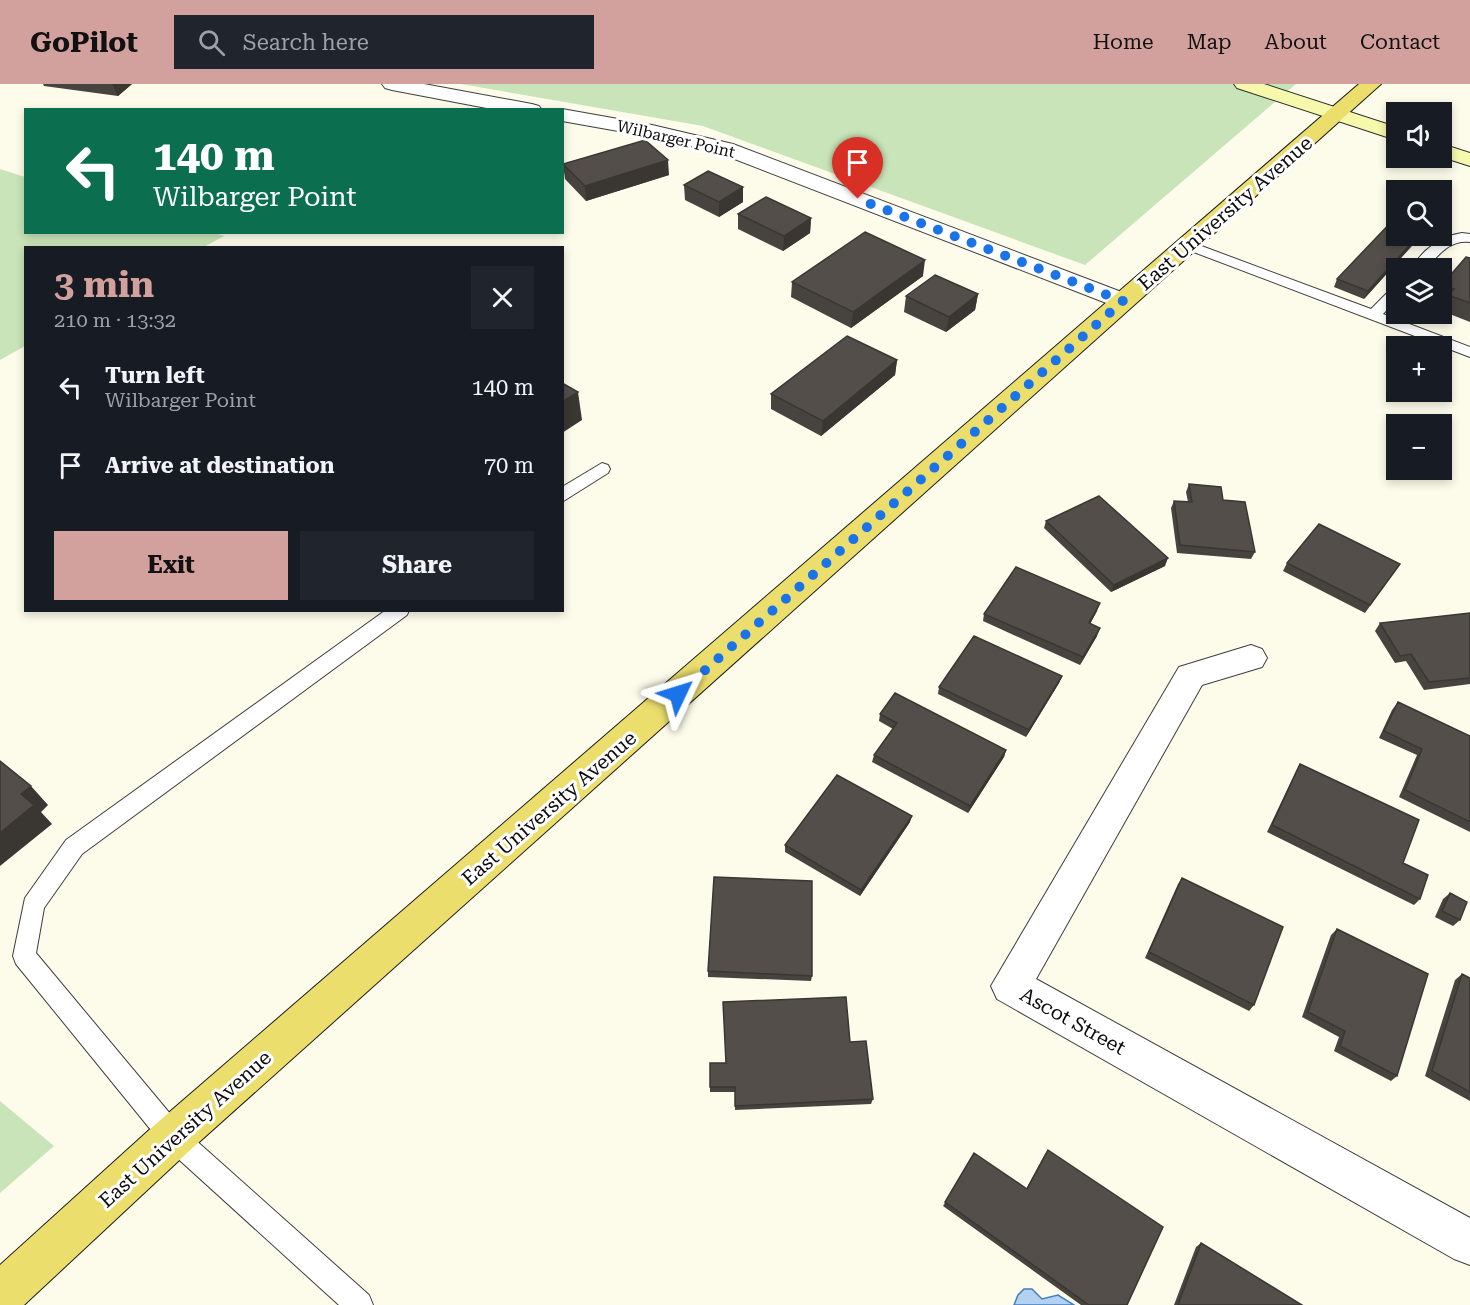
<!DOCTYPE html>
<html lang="en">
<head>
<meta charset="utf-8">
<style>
  body { margin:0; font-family:"Roboto Serif",serif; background:#20242c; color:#f1f3f6; height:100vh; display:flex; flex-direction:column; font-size:22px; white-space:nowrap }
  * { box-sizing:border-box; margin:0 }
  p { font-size:20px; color:#9ea1a6 }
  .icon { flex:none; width:33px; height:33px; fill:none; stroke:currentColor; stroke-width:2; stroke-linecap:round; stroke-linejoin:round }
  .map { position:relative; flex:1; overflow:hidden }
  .drawer { position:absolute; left:24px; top:162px; width:540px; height:366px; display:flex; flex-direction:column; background:#171b24; border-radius:0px; box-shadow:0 3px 9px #0003 }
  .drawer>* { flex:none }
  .guide { position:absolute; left:24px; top:24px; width:540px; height:126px; border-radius:0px; box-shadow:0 3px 9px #0003; background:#0b6e4f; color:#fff; overflow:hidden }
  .controls { position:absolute; left:1386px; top:18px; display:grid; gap:12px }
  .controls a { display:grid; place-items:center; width:66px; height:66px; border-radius:0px; background:#171b24; box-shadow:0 3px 9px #0003; font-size:30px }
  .pin { position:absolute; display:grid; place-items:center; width:51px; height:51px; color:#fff; margin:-62px -26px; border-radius:50% 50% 50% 0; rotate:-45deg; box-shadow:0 0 6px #0007 }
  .pin .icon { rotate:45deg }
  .me { position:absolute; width:66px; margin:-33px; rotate:49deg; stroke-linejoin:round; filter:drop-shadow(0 0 4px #0008) }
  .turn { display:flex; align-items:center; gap:21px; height:126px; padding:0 30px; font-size:27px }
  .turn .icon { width:78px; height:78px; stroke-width:2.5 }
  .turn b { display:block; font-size:42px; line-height:51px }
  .round { display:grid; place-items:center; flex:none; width:63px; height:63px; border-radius:0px; background:#20242c }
  .head { display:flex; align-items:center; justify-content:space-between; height:102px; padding:0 30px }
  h1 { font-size:36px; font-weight:700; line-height:45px; color:#d3a19d }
  .action { display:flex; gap:12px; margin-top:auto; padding:12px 30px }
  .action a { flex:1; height:69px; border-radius:0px; background:#d3a19d; color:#111; font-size:24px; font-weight:700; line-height:69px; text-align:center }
  .action a+a { background:#20242c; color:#f1f3f6 }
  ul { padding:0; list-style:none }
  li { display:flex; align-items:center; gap:18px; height:78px; padding:0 30px }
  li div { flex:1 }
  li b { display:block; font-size:22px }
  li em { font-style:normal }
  header { display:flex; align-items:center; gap:36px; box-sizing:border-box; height:84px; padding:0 30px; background:#d3a19d; color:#111 }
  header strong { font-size:28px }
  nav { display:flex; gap:33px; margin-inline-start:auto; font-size:21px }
  .search { width:420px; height:54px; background:#20242c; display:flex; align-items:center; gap:15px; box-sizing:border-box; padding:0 21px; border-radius:0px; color:#9ea1a6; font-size:22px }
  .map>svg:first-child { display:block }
  .green { fill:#c9e4b8 }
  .water { fill:#b4d2f0; stroke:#427dc0; stroke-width:1.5 }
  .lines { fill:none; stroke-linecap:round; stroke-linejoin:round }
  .service-casing { stroke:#3e3e3e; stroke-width:2 }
  .minor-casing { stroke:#3e3e3e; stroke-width:2 }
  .secondary-casing { stroke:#2d2d2d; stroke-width:2 }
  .primary-casing { stroke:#1c1c1c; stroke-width:2 }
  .service { fill:#fff; fill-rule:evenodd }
  .minor { fill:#fff; fill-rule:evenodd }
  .secondary { fill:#f6f8ac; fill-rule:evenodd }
  .primary { fill:#ecde6c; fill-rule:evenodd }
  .wall { fill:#47433f }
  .shaded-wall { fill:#3a3733 }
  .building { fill:#534e49; stroke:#3a3733; stroke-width:1.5 }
  .route { stroke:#1a73e8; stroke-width:10; stroke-dasharray:0 18 }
  .labels { text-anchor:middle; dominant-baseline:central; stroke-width:6; stroke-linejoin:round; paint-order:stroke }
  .far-street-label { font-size:16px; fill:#0b0b0b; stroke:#fff }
  .street-label { font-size:20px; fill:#0b0b0b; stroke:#fff }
</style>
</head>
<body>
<header>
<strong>GoPilot</strong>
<div class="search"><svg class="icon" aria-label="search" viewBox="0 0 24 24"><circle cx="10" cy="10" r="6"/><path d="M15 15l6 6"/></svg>Search here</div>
<nav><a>Home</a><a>Map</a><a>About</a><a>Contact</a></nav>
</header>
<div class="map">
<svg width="1470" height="1221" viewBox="0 0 1470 1221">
  <rect width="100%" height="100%" fill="#fdfceb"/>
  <!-- green -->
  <path class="green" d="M461,0H1296L1085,181L703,42Z
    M0,85L25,93L26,148H211L224,152L204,163L26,164L25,262L0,276Z
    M0,1017L54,1062L0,1109Z"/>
  <!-- water -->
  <path class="water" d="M1024,1205H1032L1042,1215L1058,1211L1074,1221H1014L1018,1211Z"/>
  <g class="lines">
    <defs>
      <path id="service" d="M1462,149L1470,150V158C1450,155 1439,171 1426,184H1412C1422,166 1441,152 1462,149Z
        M1188,157L1371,225L1391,205L1396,204V216L1383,230L1470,263V273L1183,164L1181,161L1183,158Z
        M602,379L608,381L610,385L608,389L562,418V403Z
        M386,526H409L407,531L82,770L44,824L36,869L182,1044L369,1211L373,1221H339L164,1062L16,880L13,872L25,814L66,756Z"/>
      <path id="minor" d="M382,0H424L532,20L539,22L542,26H497L392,6L385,4Z
        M562,25L652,41L733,60L1132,212L1135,217L1132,222L1123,224L1114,222L719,69L652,53L562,37V26H559Z
        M1251,561L1262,565L1267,574L1262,583L1202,601L1036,895L1470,1134V1181L1454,1175L997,915L991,902L1179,583Z"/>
      <path id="secondary" d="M1234,0H1264L1396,43V56L1237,4Z
        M1442,60L1470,69V82L1442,73Z"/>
      <path id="primary" d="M1359,0H1381L188,1068L24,1221H0V1181L158,1038Z"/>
    </defs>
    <!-- service casing -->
    <use href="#service" class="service-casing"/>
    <!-- minor casing -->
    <use href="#minor" class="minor-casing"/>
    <!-- secondary casing -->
    <use href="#secondary" class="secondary-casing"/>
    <!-- primary casing -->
    <use href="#primary" class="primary-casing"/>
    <!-- service -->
    <use href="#service" class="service"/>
    <!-- minor -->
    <use href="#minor" class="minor"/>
    <!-- secondary -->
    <use href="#secondary" class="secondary"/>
    <!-- primary -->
    <use href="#primary" class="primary"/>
  </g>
  <!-- wall -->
  <path class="wall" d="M43,0H132L118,12L44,2Z
    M563,80L669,91L586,117L565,95Z
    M684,101L743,103V118L719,133L685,116Z
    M738,130L811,134L810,149L783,167L738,145Z
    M1420,152L1364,215L1334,203L1337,195Z
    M1470,174V238L1442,227V223L1443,220L1442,219V200Z
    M923,192L851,244L791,213L792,198Z
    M978,210L975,226L946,248L904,228L906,212Z
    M897,276L895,291L821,352L771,325V310Z
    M1189,400L1223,416L1255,468L1251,475L1177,469L1171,424L1174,417L1188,418L1186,408Z
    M1046,437L1165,482L1111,508L1044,444Z
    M1287,479L1395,487L1365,529L1283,487Z
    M1097,527L1090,540L1097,552L1080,581L983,537L984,530Z
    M1470,529V600L1424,606L1406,577L1395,579L1375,547L1380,539Z
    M1062,592L1059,599L1026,653L938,610L939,603Z
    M1398,618L1470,652V748L1399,713L1417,671L1379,654L1392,626Z
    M880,630L1006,666L1004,673L968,729L872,678L874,671L893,645L879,637Z
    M1300,680L1420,815L1414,821L1267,748L1296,687Z
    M910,738L860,812L785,768V761Z
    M1182,794L1254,921L1249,927L1145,874L1178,800Z
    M1450,809L1460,836L1453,842L1435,833L1443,815Z
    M1337,845L1397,992L1391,997L1334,967L1339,953L1302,933L1331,851Z
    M708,887L812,892L811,897L708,893Z
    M1462,890L1470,894V1017L1425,992L1455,896Z
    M850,958L873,1015L871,1020L735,1026V1008H710V979H725Z
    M1048,1066L1127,1221H1081L943,1122L974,1069L1026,1105L1045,1070Z
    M1201,1159L1302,1221H1174L1196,1163Z"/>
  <!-- shaded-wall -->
  <path class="shaded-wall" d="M112,0H132L118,12Z
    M668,76L669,91L586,117L585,102Z
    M743,103V118L719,133V118Z
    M811,134L810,149L783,167L784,152Z
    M1418,152H1421L1364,215L1368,207Z
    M925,176L923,192L851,244L853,228Z
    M978,210L975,226L946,248L949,233Z
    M897,276L895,291L821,352L823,337Z
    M578,308L582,336L562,349V318Z
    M1168,474L1165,482L1111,508L1114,501Z
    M1100,519L1097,527L1086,547L1089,539Z
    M1100,544L1097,552L1080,581L1083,573Z
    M1062,592L1059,599L1026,653L1029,646Z
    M1006,666L1004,673L968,729L970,722Z
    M31,702L48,721L41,728L52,740L0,782V749L21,710Z
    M912,732L910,738L860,812L861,806Z"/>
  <!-- building -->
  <path class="building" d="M645,56L668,76L585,102L563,80Z
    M708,87L743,103L719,118L684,101Z
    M766,113L811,134L784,152L738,130Z
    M1395,134L1396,135V152H1418L1368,207L1337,195Z
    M865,148L925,176L853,228L792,198Z
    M1466,173L1470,174V219L1448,211L1454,205L1442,201Z
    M935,191L978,210L949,233L906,212Z
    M847,252L897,276L823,337L771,310Z
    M562,299L578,308L562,318Z
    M1189,400L1221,403L1223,416L1245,418L1255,468L1180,461L1174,417L1192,418Z
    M1099,412L1168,474L1114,501L1046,437Z
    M1319,440L1400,480L1370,521L1287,479Z
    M1016,483L1100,519L1089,539L1100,544L1083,573L984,530Z
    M1470,529V594L1429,598L1411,570L1400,572L1380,539Z
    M974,552L1062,592L1029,646L939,603Z
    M895,609L1006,666L970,722L874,671L897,639L880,630Z
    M1398,618L1470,652V738L1405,706L1422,665L1384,647Z
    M0,677L31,702L21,710L34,721L0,749Z
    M1300,680L1419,736L1403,779L1428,791L1420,815L1272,741Z
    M837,691L912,732L861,806L785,761Z
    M714,793L812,797V892L708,887Z
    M1182,794L1283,843L1254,921L1149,868Z
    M1450,809L1467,818L1460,836L1442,827Z
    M1337,845L1428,890L1397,992L1340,962L1345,947L1308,928Z
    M1462,890L1470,894V1008L1432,987Z
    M846,913L850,958L866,957L873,1015L735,1022V1003H710V979H726L723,918Z
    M1048,1066L1163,1143L1127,1221H1089L945,1118L974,1069L1027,1105Z
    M1201,1159L1302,1221H1178Z"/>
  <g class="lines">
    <!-- route -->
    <path class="route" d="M678,610L1123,217L858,115"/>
  </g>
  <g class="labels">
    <!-- far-street labels -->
    <g class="far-street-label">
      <text transform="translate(676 55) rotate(13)">Wilbarger Point</text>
    </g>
    <!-- street labels -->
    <g class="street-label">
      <text transform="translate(1225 129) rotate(-41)">East University Avenue</text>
      <text transform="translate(549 724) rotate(-41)">East University Avenue</text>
      <text transform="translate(1073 937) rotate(29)">Ascot Street</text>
      <text transform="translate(185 1045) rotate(-42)">East University Avenue</text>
    </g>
  </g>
</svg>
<div class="controls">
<a><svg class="icon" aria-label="sound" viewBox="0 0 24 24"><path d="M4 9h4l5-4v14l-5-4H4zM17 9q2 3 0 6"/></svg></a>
<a><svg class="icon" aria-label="search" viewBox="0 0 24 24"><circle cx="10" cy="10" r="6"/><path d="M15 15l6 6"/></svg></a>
<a><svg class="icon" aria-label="layers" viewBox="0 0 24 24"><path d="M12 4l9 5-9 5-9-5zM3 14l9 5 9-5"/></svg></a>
<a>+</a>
<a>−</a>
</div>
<div class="pin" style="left:858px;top:115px;background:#d93025"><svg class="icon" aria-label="arrive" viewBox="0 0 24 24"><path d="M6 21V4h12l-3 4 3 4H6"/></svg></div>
<svg class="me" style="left:678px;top:610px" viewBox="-20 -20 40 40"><path d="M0-17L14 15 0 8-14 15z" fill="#1a73e8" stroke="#fff" stroke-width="4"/></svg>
<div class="guide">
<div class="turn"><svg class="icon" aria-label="left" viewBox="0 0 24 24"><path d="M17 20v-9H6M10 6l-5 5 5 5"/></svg><div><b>140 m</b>Wilbarger Point</div></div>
</div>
<section class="drawer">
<div class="head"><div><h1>3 min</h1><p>210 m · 13:32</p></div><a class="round"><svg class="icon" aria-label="close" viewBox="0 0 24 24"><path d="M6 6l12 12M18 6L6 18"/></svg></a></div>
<ul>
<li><svg class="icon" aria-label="left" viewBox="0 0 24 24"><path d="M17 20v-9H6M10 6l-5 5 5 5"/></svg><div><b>Turn left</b><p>Wilbarger Point</p></div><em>140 m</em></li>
<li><svg class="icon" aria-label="arrive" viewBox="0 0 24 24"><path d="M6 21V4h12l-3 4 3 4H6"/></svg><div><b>Arrive at destination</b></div><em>70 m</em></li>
</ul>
<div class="action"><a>Exit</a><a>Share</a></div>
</section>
</div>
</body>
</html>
